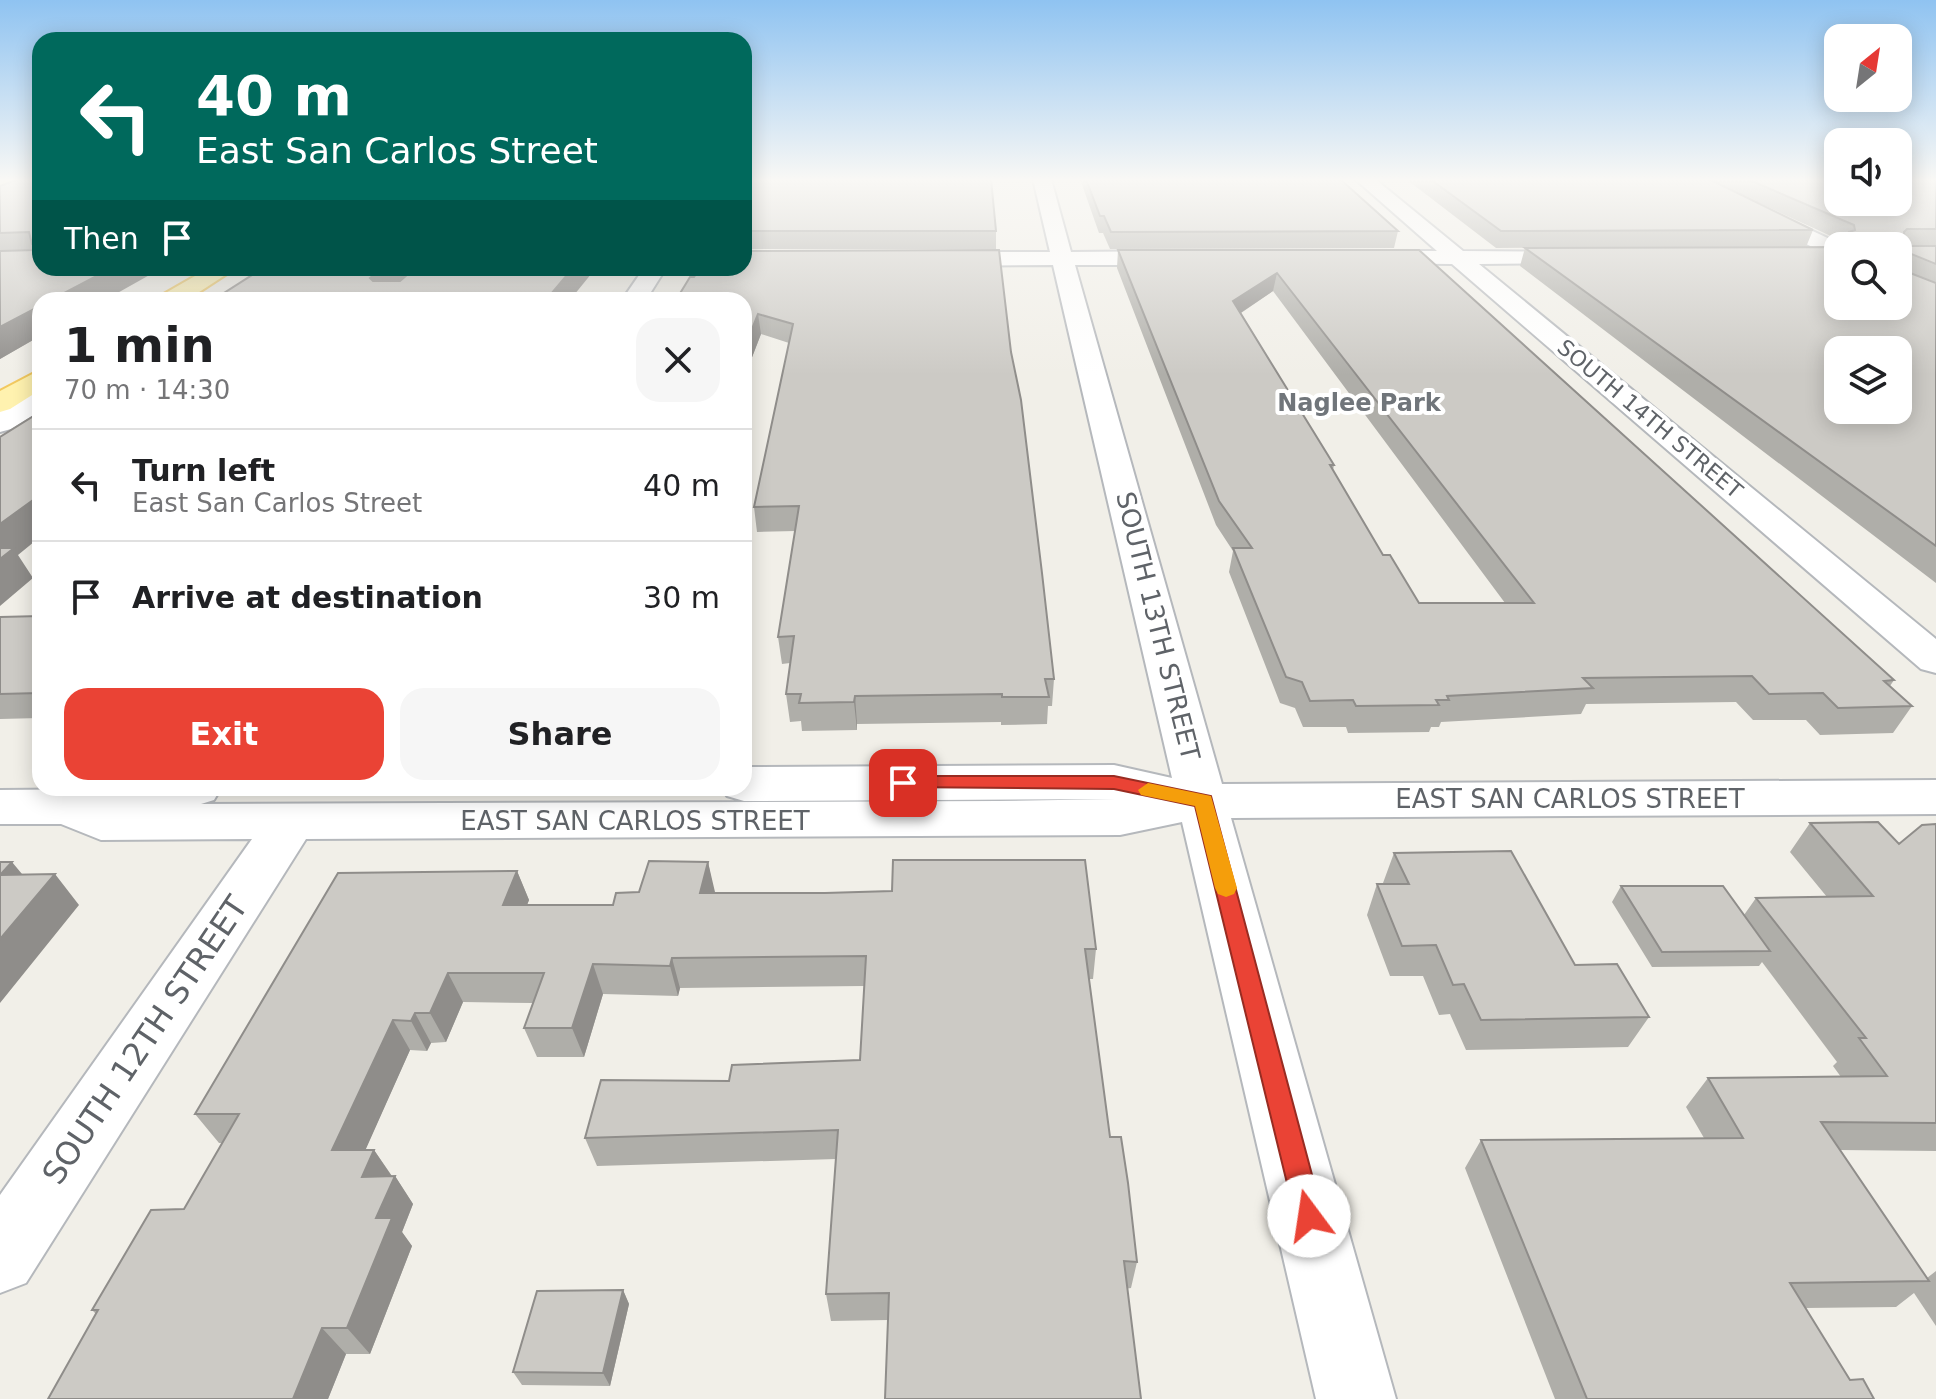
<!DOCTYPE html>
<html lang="en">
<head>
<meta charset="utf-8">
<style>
  body { margin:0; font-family:"DejaVu Sans",sans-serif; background:#f6f6f6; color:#202124; height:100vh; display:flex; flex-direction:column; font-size:30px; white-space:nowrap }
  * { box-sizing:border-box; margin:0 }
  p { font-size:26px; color:#757577 }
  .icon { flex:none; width:44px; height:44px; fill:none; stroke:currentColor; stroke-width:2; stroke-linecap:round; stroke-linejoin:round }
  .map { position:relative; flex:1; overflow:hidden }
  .panel { position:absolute; left:32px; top:292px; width:720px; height:504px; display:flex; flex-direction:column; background:#fff; border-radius:24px; box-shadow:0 4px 20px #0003 }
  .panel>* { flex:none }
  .guide { position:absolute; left:32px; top:32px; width:720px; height:244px; border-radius:24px; box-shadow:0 4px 20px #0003; background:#00695c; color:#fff; overflow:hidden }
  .needle { width:52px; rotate:30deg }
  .tools { position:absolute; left:1824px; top:24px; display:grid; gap:16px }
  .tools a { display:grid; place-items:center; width:88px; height:88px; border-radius:16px; background:#fff; box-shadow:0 4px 20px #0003; font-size:40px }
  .pin { position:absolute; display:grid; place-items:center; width:68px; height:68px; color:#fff; margin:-34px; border-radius:16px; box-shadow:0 4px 12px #0006 }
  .me { position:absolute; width:88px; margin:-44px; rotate:346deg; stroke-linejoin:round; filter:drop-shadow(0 0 6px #0008) }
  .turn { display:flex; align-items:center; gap:28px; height:168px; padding:0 32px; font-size:36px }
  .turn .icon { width:104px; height:104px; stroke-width:2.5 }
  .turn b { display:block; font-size:56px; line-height:68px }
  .then { display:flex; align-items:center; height:76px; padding:0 32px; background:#0003; gap:16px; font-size:30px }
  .round { display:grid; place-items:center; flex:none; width:84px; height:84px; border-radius:24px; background:#f6f6f6 }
  .summary { display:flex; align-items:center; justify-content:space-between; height:136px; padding:0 32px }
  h1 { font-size:48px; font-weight:800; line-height:60px }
  .cta { display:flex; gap:16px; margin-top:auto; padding:16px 32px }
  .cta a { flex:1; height:92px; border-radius:24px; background:#ea4335; color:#fff; font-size:32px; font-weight:800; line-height:92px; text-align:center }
  .cta a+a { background:#f6f6f6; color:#202124 }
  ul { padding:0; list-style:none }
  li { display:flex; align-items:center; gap:24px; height:112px; padding:0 32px; border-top:2px solid #e0e0e0 }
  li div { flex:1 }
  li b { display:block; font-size:30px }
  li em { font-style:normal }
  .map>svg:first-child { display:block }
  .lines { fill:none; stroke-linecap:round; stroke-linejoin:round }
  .minor-casing { stroke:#b5b8bc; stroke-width:4 }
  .major-casing { stroke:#f2c960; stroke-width:4 }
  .minor { fill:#fff; fill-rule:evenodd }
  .major { fill:#fff2af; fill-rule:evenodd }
  .wall { fill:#afaea9; fill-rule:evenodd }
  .shaded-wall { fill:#8f8d8a }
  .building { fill:#cccac5; stroke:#8f8d8a; stroke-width:2; fill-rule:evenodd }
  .route { fill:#ea4335; stroke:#982c22; stroke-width:2 }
  .slow { fill:#f59e0b }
  .labels { text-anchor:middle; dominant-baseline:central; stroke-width:8; stroke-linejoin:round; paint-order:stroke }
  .far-street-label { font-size:22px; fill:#5f6368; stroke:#fff }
  .far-neighbourhood-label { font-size:24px; font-weight:bold; fill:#70757a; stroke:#fff }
  .street-label { font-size:26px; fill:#5f6368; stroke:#fff }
  .near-street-label { font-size:32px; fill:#5f6368; stroke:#fff }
</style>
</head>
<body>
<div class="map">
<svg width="1936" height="1399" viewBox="0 0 1936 1399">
  <rect width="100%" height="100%" fill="#f1efe8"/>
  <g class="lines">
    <defs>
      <path id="minor" d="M1033,179H1051L1071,252L1178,251L1189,258L1178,265H1075L1222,784L1936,780V814L1231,818L1396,1399H1316L1182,822L1120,835L306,839L26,1283L0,1293V1195L252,839L101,840L61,824H0V790L221,788L214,800L201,804L998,801L1117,799L744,801L727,796L722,788H744V767L1114,765L1172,778L1053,265L938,266L927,259L938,252H1050Z
        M1355,179H1375L1463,251L1590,252L1593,257L1582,263L1479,264L1936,639V673L1921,669L1452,264L1358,263L1355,258L1358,253L1366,251H1437Z
        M1677,179H1700L1845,246H1838V257L1830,256Z
        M644,268H666L646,300H622Z
        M40,389V411L11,429L0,432V410L30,392Z"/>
      <path id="major" d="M27,179L0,191V180Z
        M209,268H236L187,300H158L162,295Z
        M40,370V390L10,409L0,412V391Z"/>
    </defs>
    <!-- minor casing -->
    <use href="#minor" class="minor-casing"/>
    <!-- major casing -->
    <use href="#major" class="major-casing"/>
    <!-- minor -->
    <use href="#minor" class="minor"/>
    <!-- major -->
    <use href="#major" class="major"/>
  </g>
  <!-- wall -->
  <path class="wall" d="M40,179V336L0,359V186Z
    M1080,179H1340L1398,231L1394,248L1110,249L1103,233H1099Z
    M1406,179H1936V583L1520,266L1525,248L1718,247L1496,248ZM1733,191L1844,242L1842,246H1898L1806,247L1813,230Z
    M744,192L996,231V249H744Z
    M1118,250H1419L1894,680L1890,686L1912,706L1893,733L1820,735L1806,720H1753L1736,702L1586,704L1581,714L1441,722L1439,727H1431L1429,732L1348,733L1346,727H1303L1295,708L1280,703L1229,572L1233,551L1216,525L1117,268ZM1273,291L1505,603H1419L1383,555L1333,470L1334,465L1241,313Z
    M744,251L1054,679L1052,706H1048L1047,724L1001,725V722L857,724V730L802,731L801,721L790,722L786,694L790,663L782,664L778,637L795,531L757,532L754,507L789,343L761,334L744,378V300L694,277Z
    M40,616V718L0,719V617Z
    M1810,823L1899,844L1936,824V1151L1840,1150L1927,1278L1936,1271V1326L1914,1293L1896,1307L1805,1308L1850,1380L1874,1399H1555L1465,1168L1481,1140L1704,1138L1686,1107L1708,1078L1841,1077L1833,1066L1837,1062L1762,962L1759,966L1652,967L1612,902L1621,886L1744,915L1756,898L1827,897L1790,852Z
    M1394,853L1575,965L1649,1017L1628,1047L1466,1050L1450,1014L1439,1015L1423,976H1390L1367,915L1377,884H1384L1383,883Z
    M708,862L714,893L1096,949L1093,979H1089L1110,1137L1137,1262L1131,1288L888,1320L831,1321L826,1294L836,1159L597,1166L585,1138L729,1081L860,1060L864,986L680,988L678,996L603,994L584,1057H537L524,1028L533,1003L463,1002L446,1042L431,1043L427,1051L410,1050L365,1150H374L392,1176H395L413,1204L402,1232L412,1246L370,1354H346L328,1399H48L96,1314L92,1310L184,1209L222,1143H219L195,1114L517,871L529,900L527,905H613Z
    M623,1290L629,1304L610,1386L522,1385L513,1372Z"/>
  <!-- shaded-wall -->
  <path class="shaded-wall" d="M112,268H162L105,300H51Z
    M382,268H414L378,300L370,278Z
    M573,268H596L570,300H546Z
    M1277,273L1273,291L1230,320L1233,301Z
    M40,306V336L0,359V327Z
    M758,314L761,334L744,378V349Z
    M40,495V537L18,555L33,578L0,606V524Z
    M855,696L857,724V730L854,702Z
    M12,862L37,892L0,875Z
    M708,862L715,892L708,923L700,893Z
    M517,871L529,900L515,935L503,905Z
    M55,874L79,905L0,1003V939Z
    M672,958L680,988L678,996L670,966Z
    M593,964L603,994L584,1057L572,1028Z
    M448,973L463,1002L446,1042L430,1013Z
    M415,1013L431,1043L427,1051L411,1021Z
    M393,1020L410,1050L353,1178L332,1150Z
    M374,1150L393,1178L362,1177Z
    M395,1176L413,1204L402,1232L412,1246L370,1354L347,1328L376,1218Z
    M623,1290L629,1304L610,1386L603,1373Z
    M322,1328L346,1354L328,1399H293Z"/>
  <!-- building -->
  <path class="building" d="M19,179H40V268H112L51,300H40V306L0,327V251L35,250L38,247L32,244L29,232L0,233V186Z
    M752,179H991L996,231H744V192Z
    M1086,179H1340L1398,231L1111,232L1104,216H1100Z
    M1430,179H1709L1813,230L1501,231Z
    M1747,179H1838V202H1898V179H1936V229H1907L1904,232L1905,246H1936V264L1909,253L1904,255L1905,271L1936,283V546L1525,248L1838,247V306H1898V246H1849V232L1855,230L1854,225ZM1838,350H1898V410H1838Z
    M999,250L1011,352L1021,400L1042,573L1054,679H1045L1049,697H1002V694L855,696L854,702L799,703L801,694H786L794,636L778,637L799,506L754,507L793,324L758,314L744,349V300H676L690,277H694L700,268H744V251Z
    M1118,250H1419L1894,680L1884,681L1912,706L1838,708L1823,693L1769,694L1752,676L1583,678L1593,688L1447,696L1449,700H1436L1439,705L1356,706L1353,700L1310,701L1302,682L1286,677L1233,548H1252L1219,501ZM1277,273L1534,603H1419L1390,555H1383L1330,465H1334L1233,301Z
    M263,268H382L370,278L373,281H400L415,268H573L546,300H213Z
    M40,412V495L0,524V437Z
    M0,548H14L0,559Z
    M40,616V693L0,694V617Z
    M1878,822L1899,844L1922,825L1936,824V1123L1821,1122L1929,1281L1790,1283L1850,1380L1863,1379L1874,1399H1587L1481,1140L1743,1138L1708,1078L1887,1076L1859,1038H1866L1756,898L1873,896L1810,823Z
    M1511,851L1575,965L1617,964L1649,1017L1481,1020L1464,984L1453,985L1436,945L1402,946L1377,884H1409L1394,853Z
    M893,860H1085L1096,949H1085L1110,1137H1121L1128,1183L1137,1262L1124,1261L1141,1399H885L889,1293L826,1294L838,1130L585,1138L601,1080L729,1081L732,1065L860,1060L866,956L672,958L670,966L593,964L572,1028H524L544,973H448L430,1013H415L411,1021L393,1020L332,1150H374L362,1177L395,1176L376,1218H392L347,1328H322L293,1399H48L98,1310H92L151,1210L184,1209L239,1114H195L338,873L517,871L503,905H613L616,893L639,892L649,861L708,862L700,893H825L892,891Z
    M0,862H12L0,875Z
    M55,874L0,939V875Z
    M1621,886H1723L1770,951L1662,952Z
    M623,1290L603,1373L513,1372L537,1291Z"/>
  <!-- sky -->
  <linearGradient id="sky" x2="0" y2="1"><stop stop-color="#8fc3f1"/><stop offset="0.48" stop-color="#f9f8f5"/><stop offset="1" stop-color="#f9f8f5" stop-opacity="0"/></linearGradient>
  <rect width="1936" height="375" fill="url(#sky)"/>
  <!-- route -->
  <path class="route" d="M903,776H1114L1211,796L1323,1216L1319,1226L1309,1230L1299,1226L1295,1216L1195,806L1114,789L896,787L893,783Z"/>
  <!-- slow -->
  <path class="slow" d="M1148,783L1211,796L1237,888L1234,894L1226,897L1218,894L1215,888L1195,806L1141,795L1138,790Z"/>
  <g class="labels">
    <!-- far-street labels -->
    <g class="far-street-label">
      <text transform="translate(1650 419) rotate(40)">SOUTH 14TH STREET</text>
    </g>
    <!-- far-neighbourhood labels -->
    <g class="far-neighbourhood-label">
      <text x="1359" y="403">Naglee Park</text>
    </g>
    <!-- street labels -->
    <g class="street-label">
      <text transform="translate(1158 626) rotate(76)">SOUTH 13TH STREET</text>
      <text x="1570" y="799">EAST SAN CARLOS STREET</text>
      <text x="635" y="821">EAST SAN CARLOS STREET</text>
    </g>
    <!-- near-street labels -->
    <g class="near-street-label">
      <text transform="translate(145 1040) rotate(-56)">SOUTH 12TH STREET</text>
    </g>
  </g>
</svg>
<div class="tools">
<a><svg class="needle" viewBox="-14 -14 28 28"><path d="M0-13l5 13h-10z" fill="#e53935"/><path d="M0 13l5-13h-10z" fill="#757577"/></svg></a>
<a><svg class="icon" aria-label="sound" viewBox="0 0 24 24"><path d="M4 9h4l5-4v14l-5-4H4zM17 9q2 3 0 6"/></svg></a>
<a><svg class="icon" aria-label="search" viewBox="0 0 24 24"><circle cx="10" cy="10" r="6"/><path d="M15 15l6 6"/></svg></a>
<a><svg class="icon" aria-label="layers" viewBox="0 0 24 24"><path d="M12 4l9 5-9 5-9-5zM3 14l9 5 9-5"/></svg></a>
</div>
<div class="pin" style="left:903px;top:783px;background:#d93025"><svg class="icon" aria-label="arrive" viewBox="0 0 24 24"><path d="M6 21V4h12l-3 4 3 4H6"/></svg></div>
<svg class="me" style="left:1309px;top:1216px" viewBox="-20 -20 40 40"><circle r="19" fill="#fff"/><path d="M0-13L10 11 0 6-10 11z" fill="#ea4335"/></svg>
<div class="guide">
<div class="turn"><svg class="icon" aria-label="left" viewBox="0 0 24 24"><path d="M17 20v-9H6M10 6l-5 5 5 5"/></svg><div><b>40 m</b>East San Carlos Street</div></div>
<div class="then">Then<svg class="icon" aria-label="arrive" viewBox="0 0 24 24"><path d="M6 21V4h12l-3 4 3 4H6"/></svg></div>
</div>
<section class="panel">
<div class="summary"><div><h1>1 min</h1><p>70 m · 14:30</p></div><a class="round"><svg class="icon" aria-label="close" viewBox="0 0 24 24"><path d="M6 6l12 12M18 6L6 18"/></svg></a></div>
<ul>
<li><svg class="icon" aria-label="left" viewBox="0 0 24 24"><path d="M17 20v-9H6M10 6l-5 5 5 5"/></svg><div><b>Turn left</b><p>East San Carlos Street</p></div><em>40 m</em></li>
<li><svg class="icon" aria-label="arrive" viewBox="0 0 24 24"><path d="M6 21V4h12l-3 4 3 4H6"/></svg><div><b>Arrive at destination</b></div><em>30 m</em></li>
</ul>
<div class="cta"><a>Exit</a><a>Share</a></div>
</section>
</div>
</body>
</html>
